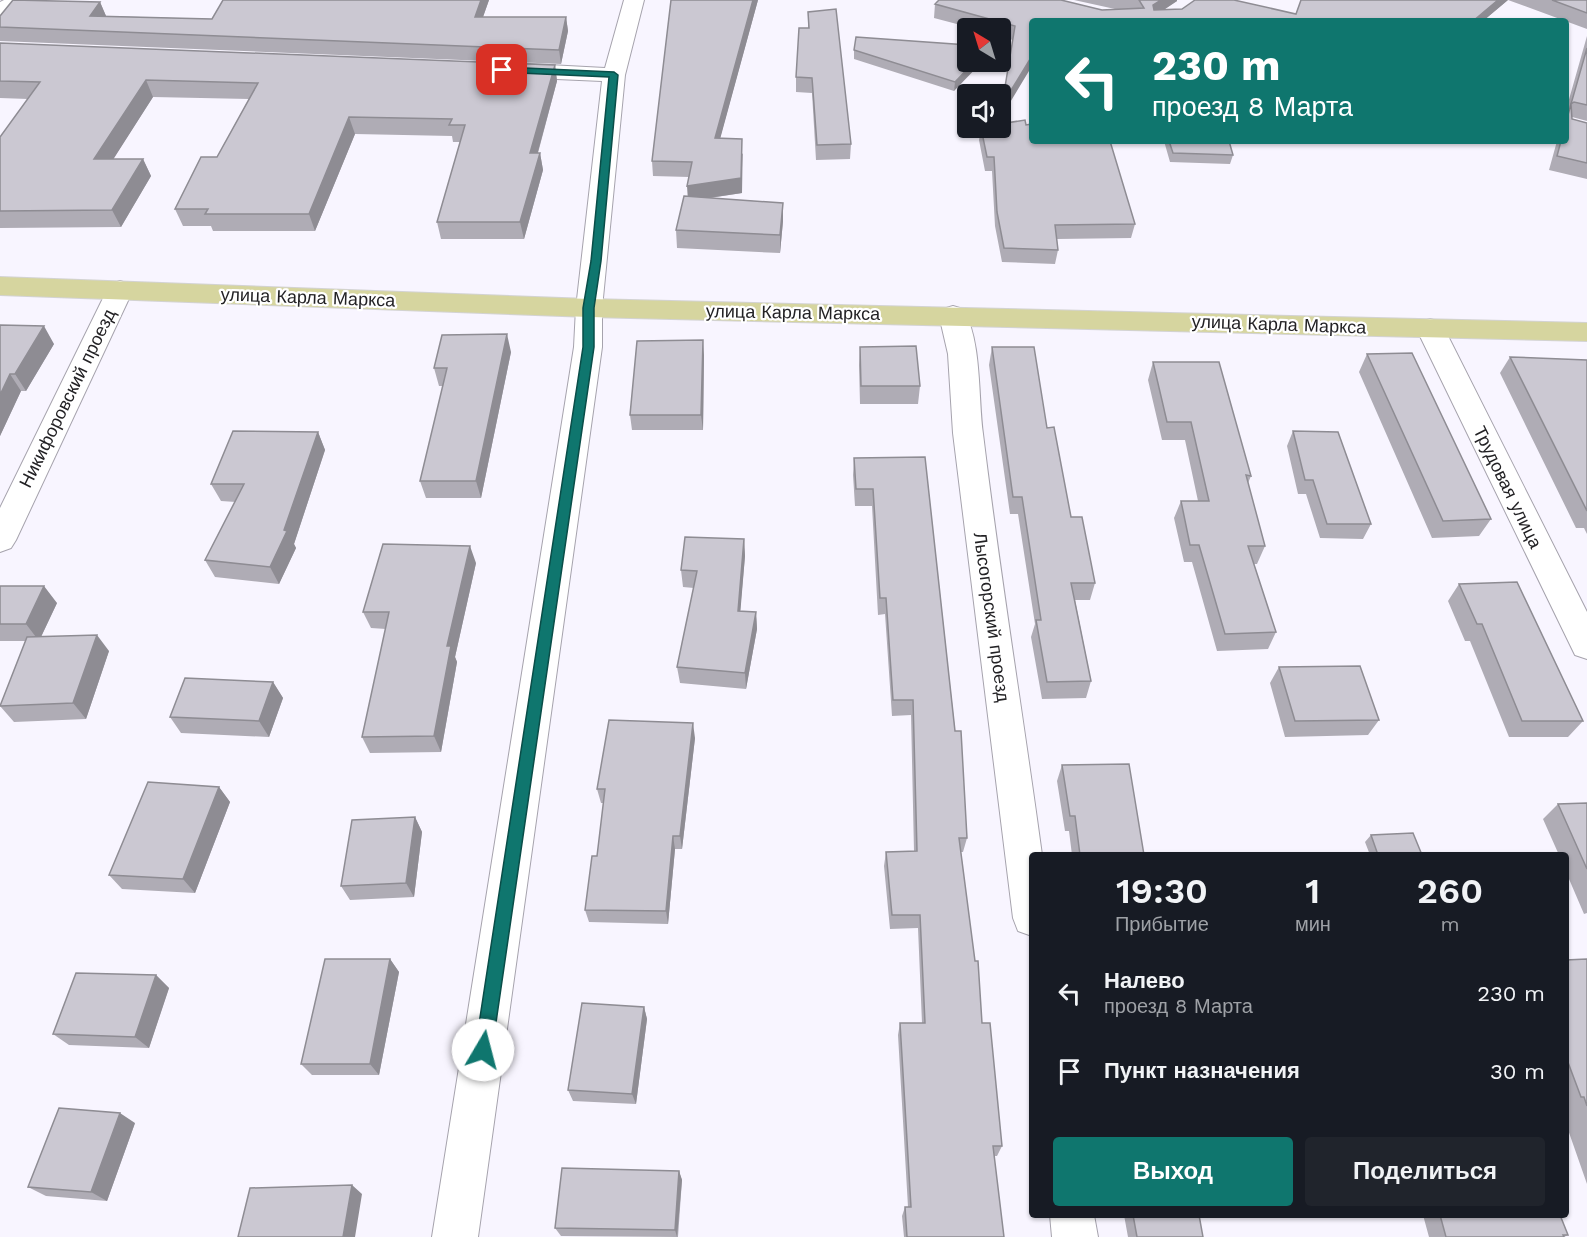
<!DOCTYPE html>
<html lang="ru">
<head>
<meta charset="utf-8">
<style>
  body { margin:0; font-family:"Work Sans",sans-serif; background:#20242c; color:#f1f3f6; height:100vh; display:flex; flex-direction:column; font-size:22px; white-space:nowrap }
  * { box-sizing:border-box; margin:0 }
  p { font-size:20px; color:#9ea1a6 }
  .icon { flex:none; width:33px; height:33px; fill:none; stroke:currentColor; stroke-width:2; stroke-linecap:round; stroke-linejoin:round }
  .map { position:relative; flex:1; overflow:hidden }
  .details { position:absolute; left:1029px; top:852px; width:540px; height:366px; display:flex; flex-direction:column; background:#171b24; border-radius:6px; box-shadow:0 2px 4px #0004 }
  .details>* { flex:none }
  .guide { position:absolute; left:1029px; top:18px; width:540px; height:126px; border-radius:6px; box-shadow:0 2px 4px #0004; background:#0f766e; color:#fff; overflow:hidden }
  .needle { width:39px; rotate:322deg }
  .buttons { position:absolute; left:957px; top:18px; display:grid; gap:12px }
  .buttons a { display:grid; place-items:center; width:54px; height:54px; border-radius:6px; background:#171b24; box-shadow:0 2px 4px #0004; font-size:30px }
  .pin { position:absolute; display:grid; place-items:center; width:51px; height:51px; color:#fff; margin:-26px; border-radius:12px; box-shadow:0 3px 9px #0006 }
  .me { position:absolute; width:66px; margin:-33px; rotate:8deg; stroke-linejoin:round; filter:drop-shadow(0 0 4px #0008) }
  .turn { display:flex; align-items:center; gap:21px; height:126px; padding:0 24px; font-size:27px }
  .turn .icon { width:78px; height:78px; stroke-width:2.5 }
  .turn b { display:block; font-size:42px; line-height:51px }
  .eta { display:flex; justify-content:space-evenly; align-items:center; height:102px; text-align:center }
  .eta b { font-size:36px; font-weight:600; line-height:42px }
  .action { display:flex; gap:12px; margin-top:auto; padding:12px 24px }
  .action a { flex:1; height:69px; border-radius:6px; background:#0f766e; color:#fff; font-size:24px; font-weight:600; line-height:69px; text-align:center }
  .action a+a { background:#20242c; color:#f1f3f6 }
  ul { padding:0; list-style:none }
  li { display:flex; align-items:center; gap:18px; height:78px; padding:0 24px }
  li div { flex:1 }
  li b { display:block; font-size:22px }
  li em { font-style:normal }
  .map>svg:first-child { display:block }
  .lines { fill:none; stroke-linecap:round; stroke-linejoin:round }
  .minor-casing { stroke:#a6a3ad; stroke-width:2 }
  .major-casing { stroke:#d3d3d3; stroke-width:2 }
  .minor { fill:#fff; fill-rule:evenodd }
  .major { fill:#d6d59f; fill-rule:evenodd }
  .wall { fill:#afacb5 }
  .shaded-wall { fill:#8e8c93 }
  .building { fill:#cbc8d2; stroke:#8e8c93; stroke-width:1.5 }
  .route { fill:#0f766e; stroke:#0a4d48; stroke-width:1.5 }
  .labels { text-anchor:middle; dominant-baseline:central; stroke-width:4.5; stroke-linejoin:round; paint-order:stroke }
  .street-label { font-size:18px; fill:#232225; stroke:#fff }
</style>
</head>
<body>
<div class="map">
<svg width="1587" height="1237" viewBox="0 0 1587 1237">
  <rect width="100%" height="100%" fill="#f8f5ff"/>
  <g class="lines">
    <defs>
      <path id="minor" d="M4,0H30L27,4L0,16V2Z
        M624,0H644L625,75L602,308V347L478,1237H432L574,347L576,308L602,81L511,77L503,75L500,70L503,65L511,63L605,68Z
        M120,281L129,284L133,290L16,540L11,548L0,552V508L107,290L111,284Z
        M953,306L963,309C982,340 978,398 983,434C1000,575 1023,715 1042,855H1032V936L1018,931L1013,918L953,433L948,354L939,315L943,309Z
        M1430,319L1440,322L1444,328L1587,612V659L1575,655L1416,328L1420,322Z
        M1050,1215H1094L1098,1237H1052Z"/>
      <path id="major" d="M0,277L589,299L1587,323V341L589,317L0,295Z"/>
    </defs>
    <!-- minor casing -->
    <use href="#minor" class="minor-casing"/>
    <!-- major casing -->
    <use href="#major" class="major-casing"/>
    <!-- minor -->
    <use href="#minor" class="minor"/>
    <!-- major -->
    <use href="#major" class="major"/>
  </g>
  <!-- wall -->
  <path class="wall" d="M223,0H489L483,17H566L568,31L561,64L0,41V16L100,2L106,16L212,19Z
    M671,0H758L720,138L743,154L742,193L710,198L783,203V221L780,253L677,248L676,230L688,196L689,177L653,176L652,161Z
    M1074,0H1177V1L1165,9L1296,14L1508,0L1483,21H1032L1003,114L1001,113L1013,40L1000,37V28H972L934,18L935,4L1102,10L1115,9Z
    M1508,0H1587V29Z
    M808,12L851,144L850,159L816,160L812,93L796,92V77L808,28Z
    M1587,36V121L1572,117V119L1587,123V179L1549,170L1557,141H1566V110Z
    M0,43L555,65L557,81L538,153H540L543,170L524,239H441L437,222L460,142H453L452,136L355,134L315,231H213L211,226H183L175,209L217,157L249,99L153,97L113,159H143L151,176L121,227L0,228V137L28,99L0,98Z
    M968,45L954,91L854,59V50Z
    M1026,125L1135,224L1131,238L1057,239L1058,250L1055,264L1002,262L995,226L992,171H985L979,140L981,128Z
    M1164,141H1229L1233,155L1230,164L1170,162Z
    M0,325L54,344L26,391H21L0,436Z
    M860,347L920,386L918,404H860L859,365Z
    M992,347L1047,428L1071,517L1095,583L1090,600H1075L1091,681L1086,698L1042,699L1031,637L1035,624L1018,514H1010L989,365Z
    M511,352L481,498H426L420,481L443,386H439L434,368Z
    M1367,354L1491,519L1479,536L1432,538L1359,372Z
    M704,355L703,430H632L630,415Z
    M1510,357L1587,360V534L1584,528H1576L1500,373Z
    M1153,362L1251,476L1248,483L1265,546L1257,564H1254L1276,632L1268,649L1217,651L1192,562H1184L1174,518L1181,501H1198L1185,440H1162L1148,380Z
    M1293,431L1371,524L1363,539L1320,538L1306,494H1298L1287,446Z
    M318,432L325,450L294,544L296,548L279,584L215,577L205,560L236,502L221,501L211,484Z
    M925,457L967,838L963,852H961L982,1023L1002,1146L997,1156H994L1004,1237H904L902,1216L905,1207H908L898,1035L900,1023H922L918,928L890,929L884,866L886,852L914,851L911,715L892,716L885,614L878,615L872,506H855L853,475L854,458Z
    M744,539L745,556L740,611L756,612L757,629L746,689L680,683L677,667L694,588L683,587L681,570Z
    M476,563L455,657L457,662L441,752L370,753L362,737L386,629L371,628L363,612Z
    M1459,584L1583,721L1568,737H1509L1470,641H1465L1448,601Z
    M0,586L57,603L41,637L109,651L86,719L14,722L0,706L26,641H0Z
    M1279,667L1379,720L1368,735L1285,737L1270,683Z
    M273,682L283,698L269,737L181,733L170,717Z
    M695,738L682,849H675L668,924L589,922L585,910L597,856L604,803H601L597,789Z
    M1062,765L1144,855H1072L1069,831H1065L1057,781Z
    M219,787L230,802L195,893L122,889L109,875Z
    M1587,803V913L1584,914L1566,872V855H1559L1543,819L1558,804Z
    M415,817L422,832L414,897L350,900L341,886Z
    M1371,835L1422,855H1370L1365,842Z
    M390,959L399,972L379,1075H312L301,1064Z
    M1587,959V1184L1566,1124V960Z
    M156,975L169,988L149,1048L69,1045L53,1034Z
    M644,1007L647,1019L636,1104L573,1101L568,1090Z
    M135,1123L107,1201L46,1196L28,1187Z
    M679,1171L682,1180L678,1237L561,1236L555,1228Z
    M1124,1215H1199L1203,1237H1128Z
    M1423,1215H1560L1568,1235L1564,1237H1429Z"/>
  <!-- shaded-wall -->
  <path class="shaded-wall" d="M481,0H489L478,31L475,17Z
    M753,0H758L716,154L715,138Z
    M1161,0H1177V1L1150,19L1153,5Z
    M1498,0H1508L1483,21H1473Z
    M100,2L106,16H90Z
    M566,17L568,31L561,64L559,50Z
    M1032,56V66L1003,114L1005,100Z
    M974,62H982L954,91L955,82Z
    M555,65L557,81L533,170L530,153Z
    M146,80L153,97L102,177L94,159Z
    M349,117L355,134L315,231L309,214Z
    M742,139V193L688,201L687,186Z
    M540,153L543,170L524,239L520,222Z
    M143,159L151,176L121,227L112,210Z
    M783,203V221L780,253V235Z
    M44,326L54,344L26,391L15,374Z
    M507,334L511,352L481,498L476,481Z
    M703,340L704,355L703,430L701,415Z
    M10,374L21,391L0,436V395Z
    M318,432L325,450L294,544L296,548L279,584L270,567Z
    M744,539L745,556L739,628L738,611Z
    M470,546L476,563L455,657L457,662L441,752L434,736L447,646Z
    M44,586L57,603L39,641L26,624Z
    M756,612L757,629L746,689L745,673Z
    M97,635L109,651L86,719L73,703Z
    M273,682L283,698L269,737L259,721Z
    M693,723L695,738L682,849L680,836Z
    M219,787L230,802L195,893L183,879Z
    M415,817L422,832L414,897L406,883Z
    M673,836L675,849L668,924L666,911Z
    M390,959L399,972L379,1075L370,1064Z
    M156,975L169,988L149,1048L135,1037Z
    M644,1007L647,1019L636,1104L632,1094Z
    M120,1113L135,1123L107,1201L91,1192Z
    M679,1171L682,1180L677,1237L675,1230Z
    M352,1185L362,1194L355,1237H343Z"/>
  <!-- building -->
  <path class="building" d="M13,0L100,2L90,16L212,19L223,0H481L475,17H566L559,50L0,27V16Z
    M671,0H753L715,138L742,139L741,178L687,186L692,162L652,161Z
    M939,0H1061L1102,10L1144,8L1139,0H1161L1153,5L1154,10L1182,9L1195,0H1234L1296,14L1301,0H1498L1473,21H1032V56L1005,100L1003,99L1015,26L935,4Z
    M1552,0H1587V13Z
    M836,9L851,144L817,145L812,78L796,77L799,28H809L808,12Z
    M856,37L968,45V62H974L955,82L854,50Z
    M0,43L555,65L530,153H540L520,222H437L465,125H449L452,119L349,117L309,214H205L208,209H175L201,157H217L258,83L146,80L94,159H143L112,210L0,211V137L40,82L0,81Z
    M1587,48V105L1574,102L1571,104Z
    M1571,104L1572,119L1587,123V163L1557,156L1561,141H1566V122Z
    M1025,120L1026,125L1032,124V141H1110L1135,224L1055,225L1058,250L1004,248L997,212L994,157H987L981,128H1000V124Z
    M1169,141H1229L1233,155L1173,153Z
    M684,196L783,203L780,235L676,230Z
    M0,325L44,326L15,374H10L0,395Z
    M507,334L476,481H420L447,368H434L442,335Z
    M703,340L701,415H630L637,341Z
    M916,346L920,386H861L860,347Z
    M992,347H1034L1047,428L1054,427L1071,517H1082L1095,583H1071L1091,681L1047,682L1036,620H1041L1022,497H1013Z
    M1412,353L1491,519L1443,521L1367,354Z
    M1510,357L1587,360V511Z
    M1153,362H1219L1251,476L1246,475L1265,546H1248L1276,632L1225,634L1199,545H1190L1181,501H1209L1191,422H1167Z
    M233,431L318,432L284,530L287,531L270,567L205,560L244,484H211Z
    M1293,431L1338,432L1371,524H1327L1313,480H1305Z
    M925,457L955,731H961L967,838H959L975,961H978L982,1023H990L1002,1146H993L1004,1237H907L905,1207H911L900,1023H925L920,915H892L886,852L917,851L913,700H893L886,598H880L873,489H856L854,458Z
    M685,537L744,539L738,611L756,612L745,673L677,667L697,571L681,570Z
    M383,544L470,546L447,646H451L434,736L362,737L389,612H363Z
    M1517,582L1583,721H1522L1482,624H1477L1459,584Z
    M0,586H44L26,624H0Z
    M97,635L73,703L0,706L27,637Z
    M1360,666L1379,720L1295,721L1279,667Z
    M185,678L273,682L259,721L170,717Z
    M609,720L693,723L680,836H673L666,911L585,910L592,856H597L605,789H597Z
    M1129,764L1144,855H1080L1075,816H1070L1062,765Z
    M148,782L219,787L183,879L109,875Z
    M1587,803V869L1558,804Z
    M415,817L406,883L341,886L352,820Z
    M1413,833L1422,855H1378L1371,835Z
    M325,959H390L370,1064H301Z
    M1587,959V1106L1584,1097H1581L1566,1057V960Z
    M76,973L156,975L135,1037L53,1034Z
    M582,1003L644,1007L632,1094L568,1090Z
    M59,1108L120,1113L91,1192L28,1187Z
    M562,1168L679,1171L675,1230L555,1228Z
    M352,1185L343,1237H238L250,1188Z
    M1133,1215H1199L1203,1237H1137Z
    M1440,1215H1560L1568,1235H1563L1564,1237H1446Z"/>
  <!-- route -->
  <path class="route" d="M502,67L614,72L618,75L601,261L594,308V347L492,1050L490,1056L483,1058L477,1056L475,1050L583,347V308L591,261L609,77L498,72L497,70Z"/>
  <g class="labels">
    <!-- street labels -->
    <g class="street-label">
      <text transform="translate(308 297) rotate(2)">улица Карла Маркса</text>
      <text transform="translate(793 312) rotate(1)">улица Карла Маркса</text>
      <text transform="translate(1279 324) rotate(2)">улица Карла Маркса</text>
      <text transform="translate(67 398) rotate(-64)">Никифоровский проезд</text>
      <text transform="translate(1508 487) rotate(64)">Трудовая улица</text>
      <text transform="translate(992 617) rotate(82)">Лысогорский проезд</text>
    </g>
  </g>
</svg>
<div class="buttons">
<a><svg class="needle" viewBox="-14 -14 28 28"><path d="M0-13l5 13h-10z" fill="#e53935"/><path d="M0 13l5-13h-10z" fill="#9ea1a6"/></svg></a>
<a><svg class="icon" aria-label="sound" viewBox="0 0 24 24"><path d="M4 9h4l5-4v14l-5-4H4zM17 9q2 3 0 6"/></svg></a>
</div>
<div class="pin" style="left:502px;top:70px;background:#d93025"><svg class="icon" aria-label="arrive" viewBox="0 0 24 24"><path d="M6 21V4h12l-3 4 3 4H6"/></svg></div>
<svg class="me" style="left:483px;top:1050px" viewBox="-20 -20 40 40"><circle r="19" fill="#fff"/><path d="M0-13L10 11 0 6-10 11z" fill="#0f766e"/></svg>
<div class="guide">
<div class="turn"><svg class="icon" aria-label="left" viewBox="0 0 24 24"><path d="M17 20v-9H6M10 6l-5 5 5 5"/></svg><div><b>230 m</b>проезд 8 Марта</div></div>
</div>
<section class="details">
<div class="eta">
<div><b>19:30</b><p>Прибытие</p></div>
<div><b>1</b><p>мин</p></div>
<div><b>260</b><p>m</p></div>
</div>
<ul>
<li><svg class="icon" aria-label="left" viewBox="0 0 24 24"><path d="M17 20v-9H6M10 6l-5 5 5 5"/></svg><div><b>Налево</b><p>проезд 8 Марта</p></div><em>230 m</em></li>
<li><svg class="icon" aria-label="arrive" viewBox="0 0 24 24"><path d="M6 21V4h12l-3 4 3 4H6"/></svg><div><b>Пункт назначения</b></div><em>30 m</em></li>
</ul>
<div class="action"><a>Выход</a><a>Поделиться</a></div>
</section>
</div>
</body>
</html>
